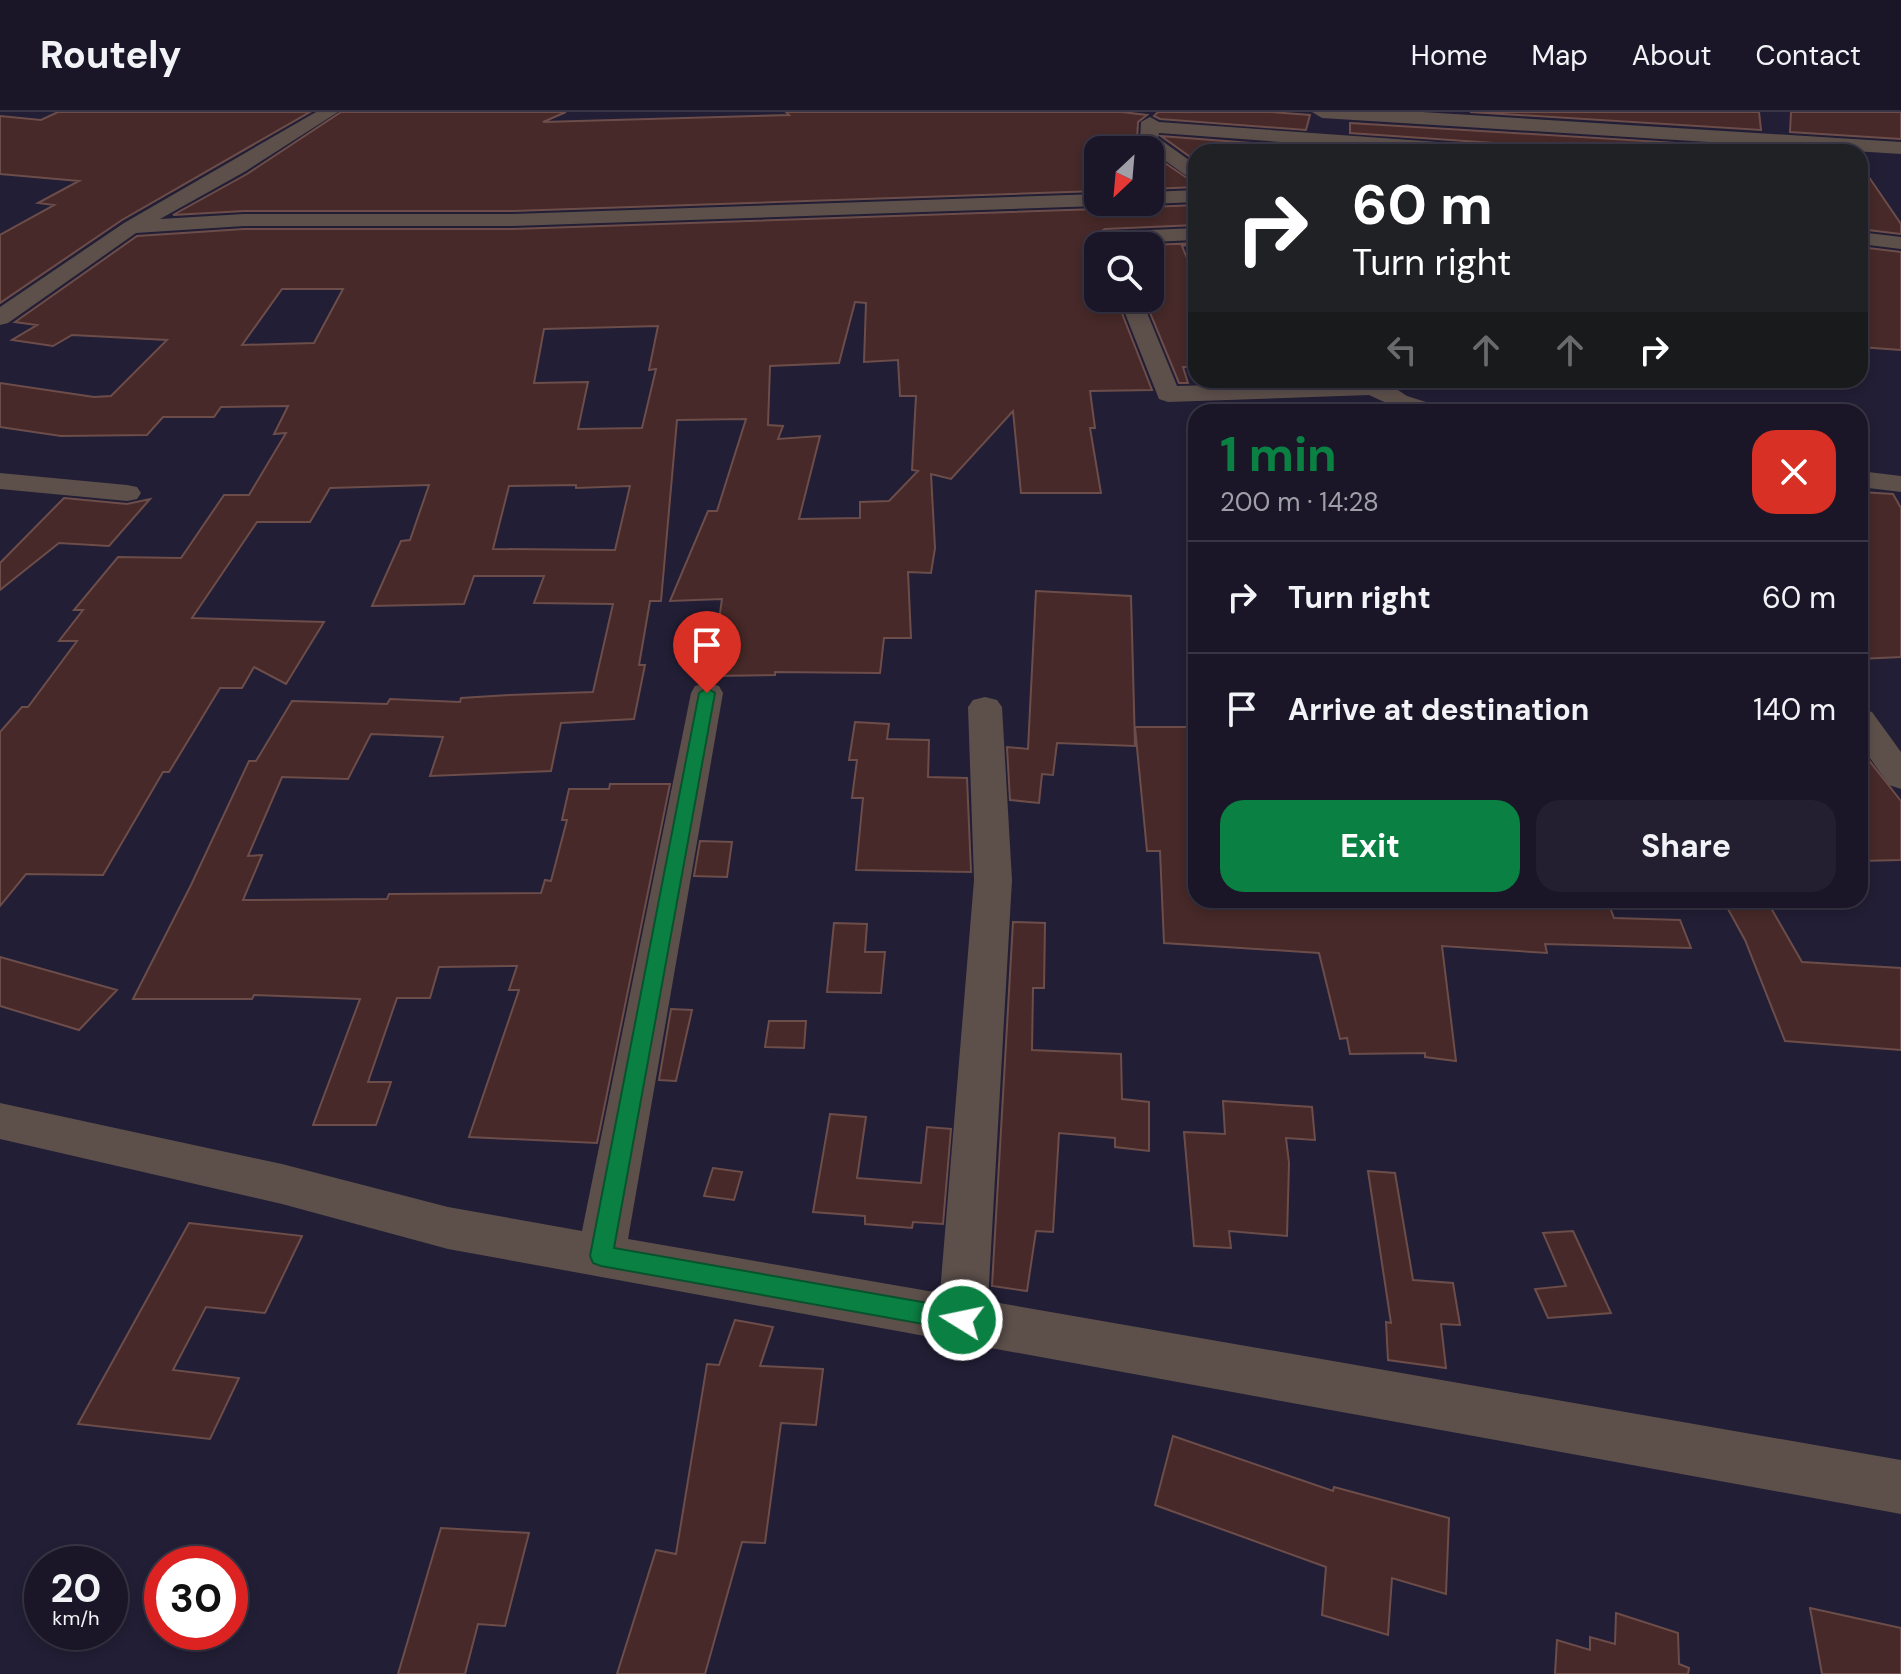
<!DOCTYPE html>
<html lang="en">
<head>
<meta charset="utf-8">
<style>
  body { margin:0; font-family:"DM Sans",sans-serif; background:#231f30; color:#f1f3f6; height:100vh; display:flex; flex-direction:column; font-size:30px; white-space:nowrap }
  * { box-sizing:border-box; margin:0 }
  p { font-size:26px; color:#9f9fa8 }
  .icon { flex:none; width:44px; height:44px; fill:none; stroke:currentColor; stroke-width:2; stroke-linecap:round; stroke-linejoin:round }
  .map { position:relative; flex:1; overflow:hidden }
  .details { position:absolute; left:1188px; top:292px; width:680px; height:504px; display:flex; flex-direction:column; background:#1a1628; border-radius:24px; box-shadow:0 4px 12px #0003,0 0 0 2px #383545 }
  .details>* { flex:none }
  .guide { position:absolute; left:1188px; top:32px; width:680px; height:244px; border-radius:24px; box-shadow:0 4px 12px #0003,0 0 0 2px #383545; background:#202124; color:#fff; overflow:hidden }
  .needle { width:52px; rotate:206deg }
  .controls { position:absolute; left:1084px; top:24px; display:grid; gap:16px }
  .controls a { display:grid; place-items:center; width:80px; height:80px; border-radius:16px; background:#1a1628; box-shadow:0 4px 12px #0003,0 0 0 2px #383545; font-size:40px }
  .speed { position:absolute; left:24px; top:1434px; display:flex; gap:16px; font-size:40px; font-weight:700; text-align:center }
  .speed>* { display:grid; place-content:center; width:104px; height:104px; border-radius:50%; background:#1a1628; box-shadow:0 4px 12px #0003,0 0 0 2px #383545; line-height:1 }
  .speed small { font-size:20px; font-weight:400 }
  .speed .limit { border:12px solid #d22; background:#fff; color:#111 }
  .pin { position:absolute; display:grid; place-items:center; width:68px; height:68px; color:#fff; margin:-82px -34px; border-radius:50% 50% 50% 0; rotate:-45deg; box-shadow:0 0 8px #0007 }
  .pin .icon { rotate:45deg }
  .me { position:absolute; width:88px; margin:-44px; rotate:280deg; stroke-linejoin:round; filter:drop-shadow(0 0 6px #0008) }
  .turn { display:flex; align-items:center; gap:28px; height:168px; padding:0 32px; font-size:36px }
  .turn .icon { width:104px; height:104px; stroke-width:2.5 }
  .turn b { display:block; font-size:56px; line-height:68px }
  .lanes { display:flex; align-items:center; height:76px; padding:0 32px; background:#0003; justify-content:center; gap:40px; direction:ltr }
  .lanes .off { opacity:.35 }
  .round { display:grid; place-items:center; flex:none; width:84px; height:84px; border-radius:24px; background:#231f30 }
  .headline { display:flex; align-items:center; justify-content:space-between; height:136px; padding:0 32px }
  h1 { font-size:48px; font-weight:700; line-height:60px; color:#0b8043 }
  .primary-button { display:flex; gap:16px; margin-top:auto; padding:16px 32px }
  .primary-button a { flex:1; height:92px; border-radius:24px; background:#0b8043; color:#fff; font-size:32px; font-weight:700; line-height:92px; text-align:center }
  .primary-button a+a { background:#231f30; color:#f1f3f6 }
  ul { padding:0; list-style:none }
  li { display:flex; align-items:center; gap:24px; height:112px; padding:0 32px; border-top:2px solid #383545 }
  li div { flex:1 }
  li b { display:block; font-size:30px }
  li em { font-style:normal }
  header { display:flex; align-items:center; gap:48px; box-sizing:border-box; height:112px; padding:0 40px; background:#1a1628; border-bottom:2px solid #383545 }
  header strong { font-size:38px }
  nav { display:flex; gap:44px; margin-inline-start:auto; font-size:28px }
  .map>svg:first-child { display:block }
  .building { fill:#462928; stroke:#6c4d4a; stroke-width:2; fill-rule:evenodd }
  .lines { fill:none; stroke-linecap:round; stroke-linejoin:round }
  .minor { fill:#5d504b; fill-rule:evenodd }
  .tertiary { fill:#5d504b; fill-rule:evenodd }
  .route { fill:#0b8043; stroke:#07532c; stroke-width:2 }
</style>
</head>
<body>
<header>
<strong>Routely</strong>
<nav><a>Home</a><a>Map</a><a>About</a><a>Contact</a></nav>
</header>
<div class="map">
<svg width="1901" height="1562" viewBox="0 0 1901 1562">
  <rect width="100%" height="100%" fill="#221e35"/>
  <!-- building -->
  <path class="building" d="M58,0H310L122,108L0,191V123L54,93L38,91L79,69L0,62V4L41,8Z
    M341,0H566L543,10L789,3L786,0H1122L1147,3L1138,10L1137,28L1146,38H1098V79L513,99H244L173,103L247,62Z
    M1158,0H1271L1310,3L1306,18L1160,7L1154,4Z
    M1470,0H1759L1761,18Z
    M1791,0H1901V27L1790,20Z
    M1350,11L1694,32L1686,40H1514L1506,39L1494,31L1350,21Z
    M1161,24L1263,32L1261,40H1196V49Z
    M1150,41L1196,72V75L1150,77Z
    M1860,52L1901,112V122L1860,117Z
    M1110,90H1140L1150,95L1196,93V113L1105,117L1091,125L1102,134H1098V186H1116L1152,278L1090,279L1095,316H1090L1101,381H1021L1013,299L951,367L931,362L935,436L931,461L908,460L911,526H884L880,561L775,560V563L711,564L722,487L670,489L708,399H717L746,307L677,308L661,489H650L639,553H645L634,607L561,611L551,659L430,664L443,625L371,622L348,667L282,665L248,744L262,743L243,788L387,787L389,782L541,781L545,768L551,769L567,708H562L569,677H609L610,672H670L597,1031L469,1025L519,878H509L517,854L439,855L430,886H397L368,970H391L376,1013H313L360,887L254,883L252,887H133L191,773L249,649H256L292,589L387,592L390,587L460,590L461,586L509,583L593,580L613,492L534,491L544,464H474L464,492L372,494L401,429L410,428L429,373L330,376L310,410H257L192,506L324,510L286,572L254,555L242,576H220L169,660H163L103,763L26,762L0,794V620L22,595H28L77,529H59L83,498H74L118,445L181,446L224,383H249L286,321L274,322L288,294L221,295L214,305H163L147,323L61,324L0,315V271L94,285L111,284L167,228L72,223L53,234L12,228L37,213L15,210L137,124L244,117H513L1098,97ZM282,177H343L314,231L242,233ZM855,190L866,191L864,250L898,248L900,284H916L912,358L918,359L889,389L860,390V406L799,407L820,324L778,327L783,314L768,313L770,254L839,251ZM658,214L649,258L656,257L642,316L578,317L588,270L534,271L544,217ZM576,373V376L630,374L615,438L493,437L509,374Z
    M1196,131L1182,134L1196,168V255H1183L1188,271H1179L1144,186H1150V134H1128Z
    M1860,135L1901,140V238L1860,235Z
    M1860,380L1893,382L1901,396V545L1860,547Z
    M64,386L127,392L150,387L109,434L59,431L0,478V451Z
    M1036,479L1131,484L1135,634L1057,631L1053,663L1042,662L1039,691L1010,688L1007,635L1028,637Z
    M855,610L889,612L887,627L929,628L928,665L967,666L971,760L856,758L863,686H852L857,648H849Z
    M1135,615H1196V709H1191L1196,749V788H1607L1614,806L1680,808L1691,836L1545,832L1547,841L1442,834L1456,949L1425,945V941L1350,942L1347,926L1340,927L1319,841L1164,831L1160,739H1147Z
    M1860,637L1901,689V748L1860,749Z
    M700,729L732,730L727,765L694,764Z
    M1771,796L1802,850L1901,856V938L1785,929L1745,828L1728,797Z
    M1013,810L1045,811L1044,876H1033L1032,938L1121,942L1122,987L1149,990V1039L1115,1035V1026L1059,1021L1053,1120L1036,1119L1027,1179L992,1174Z
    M834,811L867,812L865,840H885L881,881L827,880Z
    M0,845L117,878L79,918L0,894Z
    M671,897L692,898L676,969L659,968Z
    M769,909H806L804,936L765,935Z
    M1223,989L1312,995L1315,1028L1286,1026L1289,1051L1287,1124L1229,1119L1231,1136L1194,1134L1184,1020L1225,1022Z
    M830,1002L866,1005L857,1066L921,1071L927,1015L951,1017L943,1112L913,1110L912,1116L865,1112V1104L813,1100Z
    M713,1056L742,1060L734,1088L704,1084Z
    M1368,1059L1395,1061L1413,1168L1453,1171L1460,1213L1441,1212L1446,1256L1388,1248L1386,1210L1391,1211Z
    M189,1111L302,1124L265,1201L206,1195L173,1258L239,1266L210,1327L78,1312Z
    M1573,1119L1611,1201L1548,1206L1535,1177L1566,1174L1543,1121Z
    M735,1208L773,1215L760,1254L823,1257L816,1313L781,1311L765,1431L742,1430L705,1562H617L656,1438L676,1442L707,1252L719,1253Z
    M1173,1324L1333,1379L1334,1375L1449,1406L1446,1482L1392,1466L1388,1523L1322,1503L1326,1455L1155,1393Z
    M441,1416L529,1421L505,1514L478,1512L465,1562H398Z
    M1810,1496L1901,1516V1562H1822Z
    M1616,1501L1678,1521L1679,1552L1689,1556L1688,1562H1555L1557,1528L1590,1538V1525L1615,1532Z"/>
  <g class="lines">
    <!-- minor -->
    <path class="minor" d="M316,0H338L246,59L160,107L244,102H513L1098,82V90H1107L1098,94L513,114H244L136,121L8,211L0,213V195L124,111Z
      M1150,5L1159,10L1494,34L1503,40H1417L1159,21L1158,26L1196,53V69C1187,66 1155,40 1142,32L1140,28L1141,10Z
      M1742,21L1749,23L1751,27L1749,31L1718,40H1689L1691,36Z
      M1196,78V90L1150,92L1143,90H1150V80Z
      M1196,116V128L1105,132L1094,126L1105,120Z
      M1860,120L1901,125V137L1860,132Z
      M1119,186H1141L1177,274L1383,268L1407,284L1442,295L1446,300H1406L1369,283L1168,290L1159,287Z
      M1860,359L1901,364V380L1860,375Z
      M0,361L127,373L137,375L141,381L137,387L127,389L0,377Z
      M707,571L719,574L723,581L628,1127L940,1181L974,768L968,595L973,588L985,585L997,588L1002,595L1012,768L988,1189L1901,1348V1402L448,1137L282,1092L0,1027V991L282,1052L448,1095L582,1119L691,581L695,574Z
      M1860,597L1872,600L1901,640V677L1889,673L1860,632Z"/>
    <!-- tertiary -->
    <path class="tertiary" d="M1312,0H1422L1901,30V42L1322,6Z"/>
  </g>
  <!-- route -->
  <path class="route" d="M707,576L715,581L614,1136L962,1197L970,1200L973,1208L970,1216L962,1219L601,1154L593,1151L590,1144L699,581Z"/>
</svg>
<div class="controls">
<a><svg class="needle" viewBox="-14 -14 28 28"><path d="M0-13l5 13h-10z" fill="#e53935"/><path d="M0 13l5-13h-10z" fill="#9f9fa8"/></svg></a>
<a><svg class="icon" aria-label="search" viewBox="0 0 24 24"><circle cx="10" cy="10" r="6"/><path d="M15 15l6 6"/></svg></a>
</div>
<div class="speed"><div>20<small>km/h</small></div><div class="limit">30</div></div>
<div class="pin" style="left:707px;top:581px;background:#d93025"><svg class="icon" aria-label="arrive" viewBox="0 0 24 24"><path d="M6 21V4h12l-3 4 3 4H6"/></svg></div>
<svg class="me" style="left:962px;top:1208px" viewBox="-20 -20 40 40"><circle r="17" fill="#0b8043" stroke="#fff" stroke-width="3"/><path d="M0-11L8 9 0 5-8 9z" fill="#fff"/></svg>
<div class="guide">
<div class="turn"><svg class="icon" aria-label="right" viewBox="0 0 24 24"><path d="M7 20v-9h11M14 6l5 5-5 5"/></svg><div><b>60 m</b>Turn right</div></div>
<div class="lanes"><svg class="icon off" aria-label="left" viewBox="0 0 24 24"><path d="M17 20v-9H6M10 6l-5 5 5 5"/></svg><svg class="icon off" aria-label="ahead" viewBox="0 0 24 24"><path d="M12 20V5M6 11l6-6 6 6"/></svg><svg class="icon off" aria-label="ahead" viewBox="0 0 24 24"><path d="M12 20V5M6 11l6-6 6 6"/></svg><svg class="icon" aria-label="right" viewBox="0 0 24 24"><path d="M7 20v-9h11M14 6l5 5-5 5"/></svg></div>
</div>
<section class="details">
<div class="headline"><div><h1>1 min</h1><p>200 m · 14:28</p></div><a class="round" style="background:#d93025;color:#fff"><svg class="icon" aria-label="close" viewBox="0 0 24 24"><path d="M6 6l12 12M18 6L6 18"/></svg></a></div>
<ul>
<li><svg class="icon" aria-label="right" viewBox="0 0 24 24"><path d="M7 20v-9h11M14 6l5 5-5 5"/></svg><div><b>Turn right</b></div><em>60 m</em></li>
<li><svg class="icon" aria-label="arrive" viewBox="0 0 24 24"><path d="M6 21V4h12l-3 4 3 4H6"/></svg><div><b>Arrive at destination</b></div><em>140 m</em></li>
</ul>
<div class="primary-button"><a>Exit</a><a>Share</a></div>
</section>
</div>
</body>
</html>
